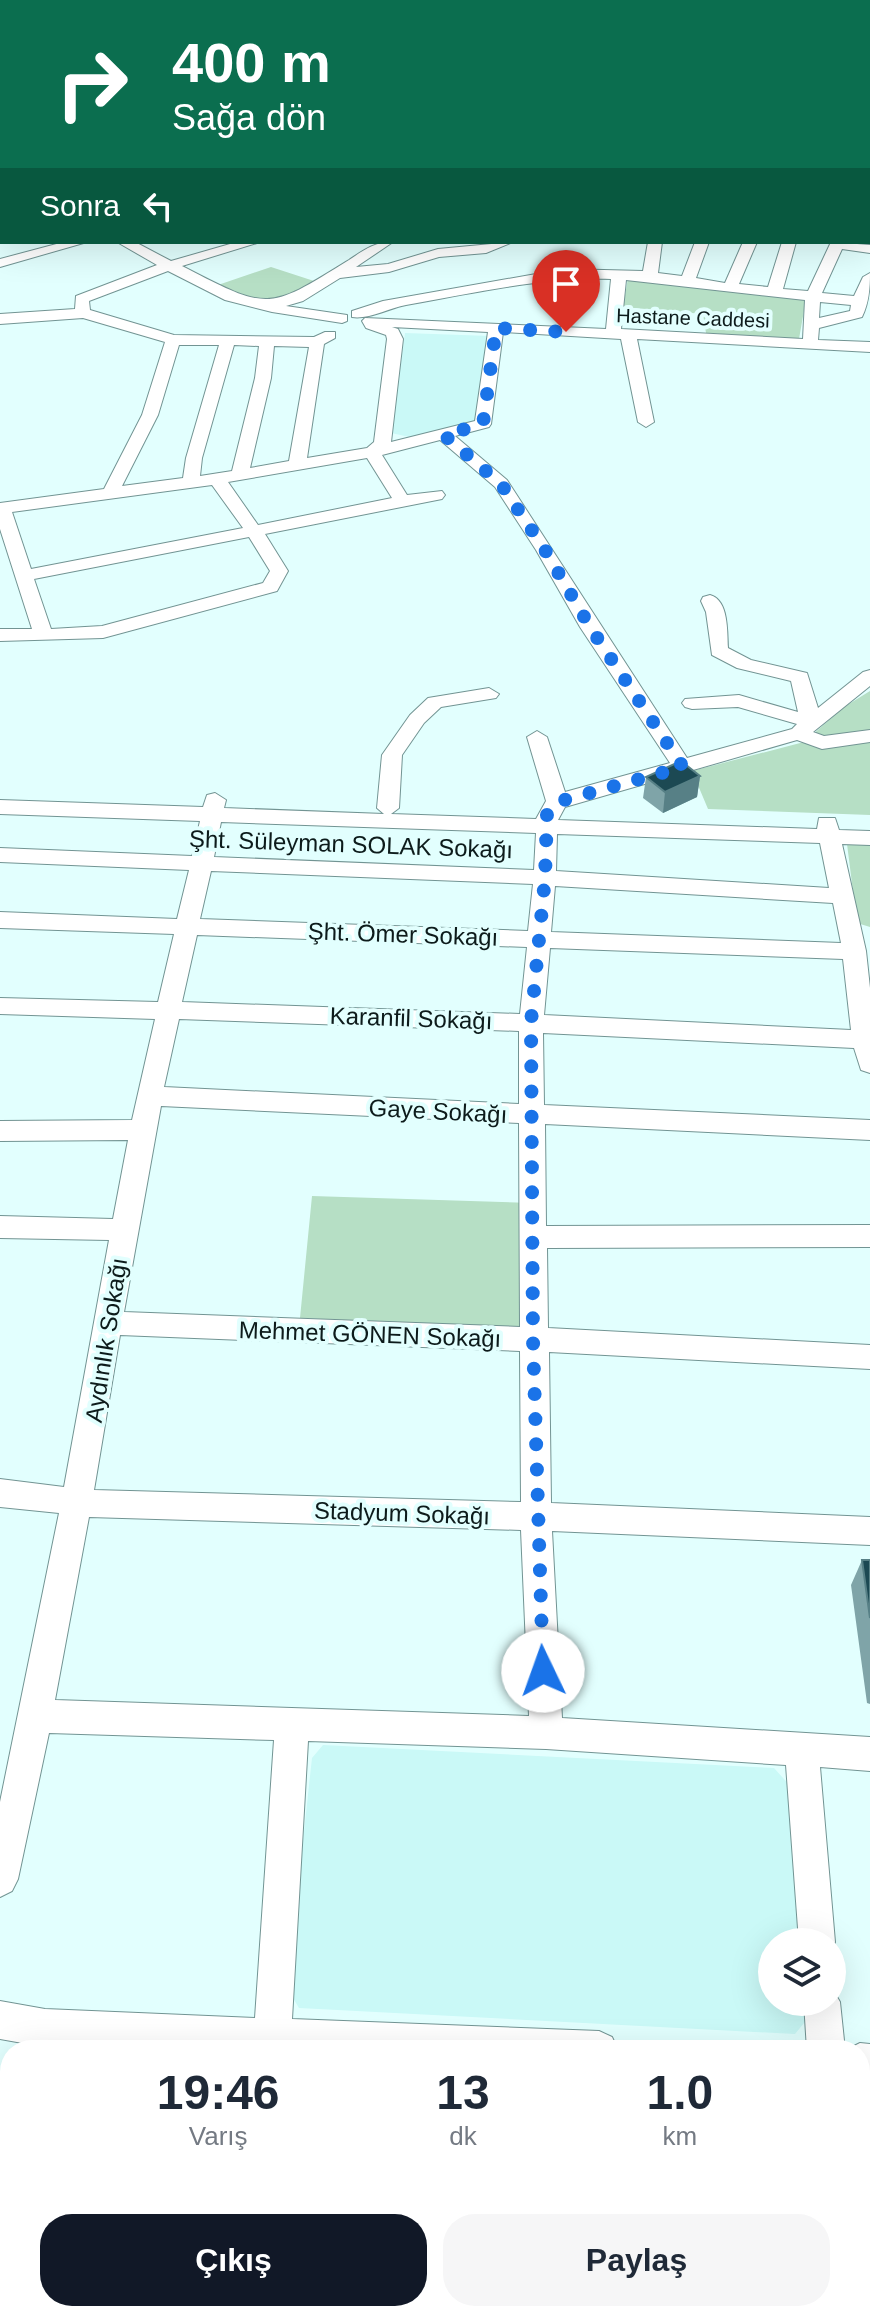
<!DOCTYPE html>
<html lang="tr">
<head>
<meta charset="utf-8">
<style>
  body { margin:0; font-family:Arial,sans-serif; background:#f6f6f7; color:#1f2937; height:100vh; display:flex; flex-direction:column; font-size:30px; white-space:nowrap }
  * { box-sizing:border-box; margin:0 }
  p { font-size:26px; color:#747a83 }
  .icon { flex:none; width:44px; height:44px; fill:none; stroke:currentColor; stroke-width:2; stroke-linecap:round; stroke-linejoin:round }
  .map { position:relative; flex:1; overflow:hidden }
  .details { position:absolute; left:0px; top:2040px; width:870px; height:282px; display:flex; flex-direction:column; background:#fff; border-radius:32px 32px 0 0; box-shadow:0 8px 32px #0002 }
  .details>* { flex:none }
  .guide { position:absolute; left:0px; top:0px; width:870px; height:244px; box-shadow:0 8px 32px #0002; background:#0b6e4f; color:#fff; overflow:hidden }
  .controls { position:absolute; left:758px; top:1928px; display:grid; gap:16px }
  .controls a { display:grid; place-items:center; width:88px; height:88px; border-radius:50%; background:#fff; box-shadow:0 8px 32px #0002; font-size:40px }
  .pin { position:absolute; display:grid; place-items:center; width:68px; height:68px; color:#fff; margin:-82px -34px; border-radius:50% 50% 50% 0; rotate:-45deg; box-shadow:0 0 8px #0007 }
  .pin .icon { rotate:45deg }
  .me { position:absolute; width:88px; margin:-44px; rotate:357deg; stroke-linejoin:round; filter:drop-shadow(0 0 6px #0008) }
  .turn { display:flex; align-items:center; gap:28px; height:168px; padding:0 40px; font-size:36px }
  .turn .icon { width:104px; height:104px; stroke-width:2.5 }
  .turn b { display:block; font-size:56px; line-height:68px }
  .then { display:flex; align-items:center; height:76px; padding:0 40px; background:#0003; gap:16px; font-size:30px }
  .eta { display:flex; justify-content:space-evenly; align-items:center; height:136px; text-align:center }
  .eta b { font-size:48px; font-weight:700; line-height:56px }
  .action { display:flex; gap:16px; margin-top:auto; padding:16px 40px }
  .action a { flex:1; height:92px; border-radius:32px; background:#111827; color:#fff; font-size:32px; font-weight:700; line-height:92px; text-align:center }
  .action a+a { background:#f6f6f7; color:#1f2937 }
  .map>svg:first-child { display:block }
  .built { fill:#caf9f7 }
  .green { fill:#b6dfc5 }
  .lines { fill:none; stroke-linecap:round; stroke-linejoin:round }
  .stream { stroke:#bee6fd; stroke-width:2 }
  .minor-casing { stroke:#729493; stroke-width:2 }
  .major-casing { stroke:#dddfdf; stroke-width:2 }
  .highway-casing { stroke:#dddfdf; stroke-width:2 }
  .minor { fill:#fff; fill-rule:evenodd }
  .major { fill:#8cd5c5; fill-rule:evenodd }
  .highway { fill:#40b99f; fill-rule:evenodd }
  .wall { fill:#7fa4a8 }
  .shaded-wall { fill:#578086 }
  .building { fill:#1c4953; stroke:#578086; stroke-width:2 }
  .route { stroke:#1a73e8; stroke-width:14; stroke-dasharray:0 25.2 }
  .labels { text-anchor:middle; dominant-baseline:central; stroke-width:8; stroke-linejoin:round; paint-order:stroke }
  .far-street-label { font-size:20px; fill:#0d1b1b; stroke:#e2fffe }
  .street-label { font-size:24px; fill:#0d1b1b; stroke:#e2fffe }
</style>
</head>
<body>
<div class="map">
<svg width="870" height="2321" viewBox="0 0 870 2321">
  <rect width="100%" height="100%" fill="#e2fffe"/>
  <!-- built -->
  <path class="built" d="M405,333L490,336L477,427L419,439L391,433Z
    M323,1745L774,1768L793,1789L806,1942H772V2002H812L813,2012L795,2034L299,2008L287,1988L312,1758Z"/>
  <!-- green -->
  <path class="green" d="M271,267L314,281L284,304L233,294L215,286Z
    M628,278L806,299L799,339L706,333L703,314L623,307Z
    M870,691V815L708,809L692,771L804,742L844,707Z
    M846,836L870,837V927L857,923Z
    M312,1196L533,1203L534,1329L300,1318Z"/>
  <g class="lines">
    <!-- stream -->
    <path class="stream" d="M449,0H496"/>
    <defs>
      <path id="minor" d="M109,0H132L133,2H110Z
        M0,18H2V24H0Z
        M0,40H2V46H0Z
        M0,78L2,79V87L0,86Z
        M868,78H870V86H868Z
        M0,129H2V137H0Z
        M868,137H870V145H868Z
        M0,162L2,163V171L0,170Z
        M0,211H2L0,220Z
        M0,234H2L3,242H0Z
        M64,242H87L0,267V259Z
        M117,242H135L171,261L237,242H260L182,266C269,311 267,311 349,260C364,250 374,242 393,242L356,267L388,264L438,249L513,242L486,253L439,257L389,272L340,278L303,301L286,306L347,315V321L342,323L272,312L225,300L168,271L89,301L90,310L174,335L314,337L325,332H335V338L324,344L307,458L367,448L374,442L387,339L386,335L366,328L362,321L365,318L606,329L611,279C542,277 474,293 406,305C390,308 367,320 352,317V311L383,301L564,269L643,271L648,242H662L658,273L682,276L695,242H709L696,278L725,283L743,242H757L739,284L768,287L782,242H796L783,289L808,291L831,242L870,245V253L842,249L822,293L854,296L863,277L870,273C870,288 869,303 862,317L819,328L818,340L870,342V352L637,339L654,422L646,427L638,422L621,339L503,332L491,424L489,427L455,436L507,480L687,758L792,729L797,724L738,707L692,709L685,707L682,703L685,699L739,695L798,712L791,681L737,668L712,655L706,612L701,601L703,597L710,595C729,600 727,632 728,648L751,660L807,673L818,708L863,672L870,670V686L813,732L824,736L870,730V742L822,749L797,740L565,807L558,820L817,829L819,818H835L839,830L870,831V845L842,844L866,951L870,988V1073L861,1070L854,1048L543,1033L544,1105L870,1120V1140L545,1124L546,1226L870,1225V1247L547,1248L548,1328L870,1345V1369L549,1352L551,1503L870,1517V1545L552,1531L562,1718L870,1737V1771L820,1767L835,1942L832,1949V1942H799L786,1765L546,1749L308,1741L292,2019L599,2031L612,2037L618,2050H130L45,2047L0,2039V2001L45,2009L255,2018L274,1740L49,1733L18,1879L12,1891L0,1897V1802L59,1513L0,1507V1479L64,1487L109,1240L0,1238V1216L113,1219L128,1140L0,1141V1121L132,1120L155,1019L0,1014V998L158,1002L174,934L0,928V912L177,919L189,870L0,862V848L192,856L200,821L0,814V800L203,807L207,795L215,793L226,800L224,808L384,814L377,808L382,755L410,715L428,698L489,688L499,694L496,698L441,707L424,723L402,755L399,808L391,814L536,819L546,801L527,737L537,731L547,737L565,792L670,763L580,627L536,550L495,487L440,440L382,455L407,495L442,491L445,495L442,499L265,534L288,571L277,591L103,638L0,641V629H32L0,529V503L104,489L142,415L165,342L83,318L0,324V314L75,309L76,296L157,265ZM626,280L805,300L803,339L621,329ZM820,302L851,305L850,311L819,318ZM392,327L488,332L475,421L391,442L403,339L398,329ZM179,345H219L186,458L183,478L122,486L158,415ZM234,345L259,346L255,378L232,471L200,476L202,458ZM274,346L309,347L289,461L250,468L271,378ZM367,458L392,498L258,525L228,482ZM212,485L243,528L31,569L12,512ZM249,537L270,571L263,583L102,626L51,629L34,579ZM221,822L536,833L534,870L214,857ZM557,834L820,843L829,888L556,871ZM211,871L533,884L528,931L200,919ZM555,886L833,903L841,943L551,932ZM197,935L527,947L520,1014L182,1002ZM550,948L843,959L851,1030L544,1015ZM179,1019L519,1031V1104L164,1087ZM161,1106L519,1123L520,1327L124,1312ZM120,1335L520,1351L521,1502L94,1490ZM89,1517L521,1530L529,1716L55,1700Z
        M832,1988L840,2002L845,2050H807L804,2002H832Z
        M860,2043L870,2044V2082L860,2081V2050H846Z
        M238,2312H278L279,2321H237Z
        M506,2312H546L547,2321H505Z"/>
      <path id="major" d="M3,0H20L2,3Z"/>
      <path id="highway" d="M259,0H287L289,2H261Z
        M306,0H333L335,2H308Z
        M868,53H870V63H868Z"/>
    </defs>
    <!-- minor casing -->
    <use href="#minor" class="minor-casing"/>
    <!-- major casing -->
    <use href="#major" class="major-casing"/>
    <!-- highway casing -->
    <use href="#highway" class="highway-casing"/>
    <!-- minor -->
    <use href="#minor" class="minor"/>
    <!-- major -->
    <use href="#major" class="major"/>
    <!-- highway -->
    <use href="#highway" class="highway"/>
  </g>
  <!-- wall -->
  <path class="wall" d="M700,776L697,797L663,813L643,798L646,777Z
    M862,1560H870V1704L867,1703L851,1585Z"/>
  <!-- shaded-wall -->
  <path class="shaded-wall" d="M700,776L697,797L663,813L665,792Z"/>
  <!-- building -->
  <path class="building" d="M681,761L700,776L665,792L646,777Z
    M862,1560H870V1618Z"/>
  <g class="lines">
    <!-- route -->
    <path class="route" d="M543,1671L533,1340L531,1022L545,878L547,814L557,802L683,767L590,627L545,550L501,484L444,435L483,424L496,328L566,332"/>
  </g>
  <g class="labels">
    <!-- far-street labels -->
    <g class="far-street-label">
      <text transform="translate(693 318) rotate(2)">Hastane Caddesi</text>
    </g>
    <!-- street labels -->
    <g class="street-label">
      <text transform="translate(351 844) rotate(2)">Şht. Süleyman SOLAK Sokağı</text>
      <text transform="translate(403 934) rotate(2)">Şht. Ömer Sokağı</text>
      <text transform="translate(411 1018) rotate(2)">Karanfil Sokağı</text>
      <text transform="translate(438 1111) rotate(3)">Gaye Sokağı</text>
      <text transform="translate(370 1334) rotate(2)">Mehmet GÖNEN Sokağı</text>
      <text transform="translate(106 1340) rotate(-81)">Aydınlık Sokağı</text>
      <text transform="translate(402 1513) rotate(2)">Stadyum Sokağı</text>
    </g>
  </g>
</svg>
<div class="controls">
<a><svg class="icon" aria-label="layers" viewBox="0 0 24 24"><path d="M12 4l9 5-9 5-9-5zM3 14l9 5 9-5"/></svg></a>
</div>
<div class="pin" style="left:566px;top:332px;background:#d93025"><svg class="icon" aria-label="arrive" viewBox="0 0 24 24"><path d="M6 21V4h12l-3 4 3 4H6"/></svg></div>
<svg class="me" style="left:543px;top:1671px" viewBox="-20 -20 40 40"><circle r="19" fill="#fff"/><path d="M0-13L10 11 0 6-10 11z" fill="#1a73e8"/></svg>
<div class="guide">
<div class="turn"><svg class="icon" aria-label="right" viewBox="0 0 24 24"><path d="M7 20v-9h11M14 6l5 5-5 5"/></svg><div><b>400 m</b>Sağa dön</div></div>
<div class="then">Sonra<svg class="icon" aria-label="left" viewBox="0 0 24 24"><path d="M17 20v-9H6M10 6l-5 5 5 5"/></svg></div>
</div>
<section class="details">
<div class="eta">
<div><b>19:46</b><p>Varış</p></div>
<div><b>13</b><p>dk</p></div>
<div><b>1.0</b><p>km</p></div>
</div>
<div class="action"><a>Çıkış</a><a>Paylaş</a></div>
</section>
</div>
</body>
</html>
